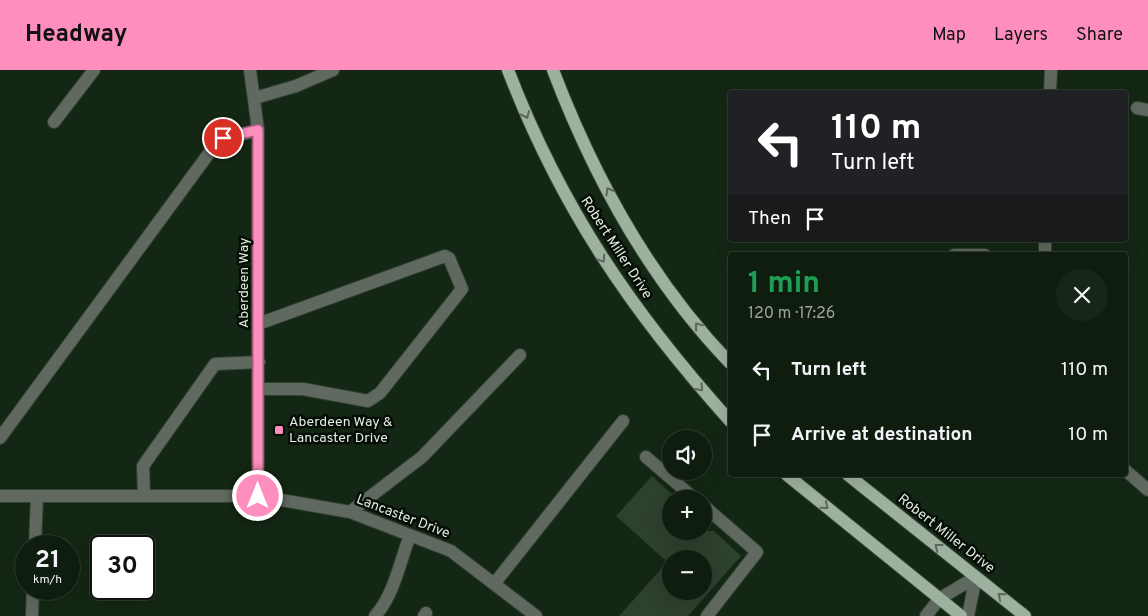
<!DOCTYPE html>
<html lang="en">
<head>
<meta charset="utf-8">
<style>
  body { margin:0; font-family:Overpass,sans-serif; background:#182618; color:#f1f3f6; height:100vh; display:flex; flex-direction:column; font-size:19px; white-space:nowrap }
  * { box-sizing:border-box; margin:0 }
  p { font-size:16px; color:#9ba29e }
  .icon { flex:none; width:28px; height:28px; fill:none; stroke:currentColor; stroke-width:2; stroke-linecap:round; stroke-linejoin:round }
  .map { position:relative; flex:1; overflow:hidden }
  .details { position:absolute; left:728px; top:182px; width:400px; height:225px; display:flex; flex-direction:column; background:#0f1d0f; border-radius:5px; box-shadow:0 5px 20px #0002,0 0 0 1px #2f3b2f }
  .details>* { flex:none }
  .hud { position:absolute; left:728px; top:20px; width:400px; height:152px; border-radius:5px; box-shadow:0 5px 20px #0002,0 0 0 1px #2f3b2f; background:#202124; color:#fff; overflow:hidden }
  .buttons { position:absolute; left:662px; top:360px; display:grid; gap:10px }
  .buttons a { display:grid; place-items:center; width:50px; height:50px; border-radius:50%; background:#0f1d0f; box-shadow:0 5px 20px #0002,0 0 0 1px #2f3b2f; font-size:25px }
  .speed { position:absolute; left:15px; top:465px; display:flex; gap:10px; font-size:25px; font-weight:700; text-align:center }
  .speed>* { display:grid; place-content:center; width:65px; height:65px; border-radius:50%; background:#0f1d0f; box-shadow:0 5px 20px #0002,0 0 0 1px #2f3b2f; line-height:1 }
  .speed small { font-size:12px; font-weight:400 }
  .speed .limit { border:2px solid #111; border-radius:8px; background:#fff; color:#111 }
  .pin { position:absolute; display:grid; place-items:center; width:42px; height:42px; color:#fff; margin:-21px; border:2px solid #fff; border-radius:50%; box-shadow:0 1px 5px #0007 }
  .me { position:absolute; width:55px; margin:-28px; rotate:0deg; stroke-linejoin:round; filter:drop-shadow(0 0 4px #0008) }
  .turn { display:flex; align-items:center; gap:18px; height:105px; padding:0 20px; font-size:22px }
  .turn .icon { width:65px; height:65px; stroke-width:2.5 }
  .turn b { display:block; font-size:35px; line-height:42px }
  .then { display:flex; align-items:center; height:48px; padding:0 20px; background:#0003; gap:10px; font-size:19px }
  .round { display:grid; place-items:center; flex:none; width:52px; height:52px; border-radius:26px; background:#182618 }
  .headline { display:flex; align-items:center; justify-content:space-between; height:85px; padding:0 20px }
  h1 { font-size:30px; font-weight:700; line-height:38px; color:#1e9e55 }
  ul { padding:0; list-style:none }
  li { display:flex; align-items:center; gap:15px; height:65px; padding:0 20px }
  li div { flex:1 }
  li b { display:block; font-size:19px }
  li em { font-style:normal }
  header { display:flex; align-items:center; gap:30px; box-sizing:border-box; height:70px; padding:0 25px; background:#fe8ebd; color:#111 }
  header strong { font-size:24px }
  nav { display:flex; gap:28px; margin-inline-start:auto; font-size:18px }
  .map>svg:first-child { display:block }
  .building { fill:#2e412d; fill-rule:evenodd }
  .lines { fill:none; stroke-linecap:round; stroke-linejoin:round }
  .minor-casing { stroke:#314331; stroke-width:14 }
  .major-casing { stroke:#314331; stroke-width:14 }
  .minor { stroke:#60695f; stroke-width:12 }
  .major { stroke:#9eb19e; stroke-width:12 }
  .oneway { stroke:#5a675a }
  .route-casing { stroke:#a55c7b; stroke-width:12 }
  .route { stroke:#fe8ebd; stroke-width:9 }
  .poi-dot { fill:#fe8ebd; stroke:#060d06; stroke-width:2 }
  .labels { text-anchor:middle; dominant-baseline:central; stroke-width:5; stroke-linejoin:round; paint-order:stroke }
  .street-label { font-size:14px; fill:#e2eee2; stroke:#060d06 }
  .poi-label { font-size:14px; fill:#e2eee2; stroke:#060d06; text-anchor:start }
</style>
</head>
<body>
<header>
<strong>Headway</strong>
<nav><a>Map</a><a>Layers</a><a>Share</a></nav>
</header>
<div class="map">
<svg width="1148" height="546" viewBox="0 0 1148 546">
  <rect width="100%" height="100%" fill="#142714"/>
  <!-- building -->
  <path class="building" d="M652,406L677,429H671V461H714L741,486L688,546H619L670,489H664L616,446ZM671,489H704V521H671Z"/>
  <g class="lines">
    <defs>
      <path id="minor" d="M250,0L258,60V426
        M1050,22L1051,0
        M255,28L296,16L333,0
        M1137,38L1148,40
        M54,52L94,0
        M954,185H985
        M1045,185V170
        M258,319H303L368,331L380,323L462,219L449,188L445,186L258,254
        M0,368L218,71L258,60
        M646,387L695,429
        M1125,400L1148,420
        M144,425L143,396L215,294L259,292
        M0,426H258L350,442L451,481L536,546
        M704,436L757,482L707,546
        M350,442L422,387L520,285
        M35,476L37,426
        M494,514L623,351
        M32,546L33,519
        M375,546C394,525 400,492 410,465
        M424,546L426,543
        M926,546L939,529L976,507
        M968,546L976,507"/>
      <path id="major" d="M508,0C561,138 632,242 730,351
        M553,0C593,105 651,211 730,293
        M787,405L961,546
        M848,405L1025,546"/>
    </defs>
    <!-- minor casing -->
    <use href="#minor" class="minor-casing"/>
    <!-- major casing -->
    <use href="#major" class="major-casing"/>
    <!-- minor -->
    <use href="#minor" class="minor"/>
    <!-- major -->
    <use href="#major" class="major"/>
  </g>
  <!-- one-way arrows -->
  <defs><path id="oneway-chevron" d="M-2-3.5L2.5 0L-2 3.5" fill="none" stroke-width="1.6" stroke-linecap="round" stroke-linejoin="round" transform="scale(1.25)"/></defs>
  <g class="oneway">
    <use href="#oneway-chevron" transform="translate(526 45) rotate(66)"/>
    <use href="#oneway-chevron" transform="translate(609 121) rotate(-120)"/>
    <use href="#oneway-chevron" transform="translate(602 189) rotate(56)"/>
    <use href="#oneway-chevron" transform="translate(698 256) rotate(-127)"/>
    <use href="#oneway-chevron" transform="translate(700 318) rotate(48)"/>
    <use href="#oneway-chevron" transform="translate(825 436) rotate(39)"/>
    <use href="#oneway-chevron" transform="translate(938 477) rotate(-142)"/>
    <use href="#oneway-chevron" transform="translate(1001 526) rotate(-141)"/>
  </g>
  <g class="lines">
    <defs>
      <path id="route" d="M223,68L258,60V426"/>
    </defs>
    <!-- route casing -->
    <use href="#route" class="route-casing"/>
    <!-- route -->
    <use href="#route" class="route"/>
  </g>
  <!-- markers -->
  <rect class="poi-dot" x="274" y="355" width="10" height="10" rx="2.5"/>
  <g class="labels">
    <!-- street labels -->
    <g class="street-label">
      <text transform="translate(616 178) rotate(57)">Robert Miller Drive</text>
      <text transform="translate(244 213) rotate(-90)">Aberdeen Way</text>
      <text transform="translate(403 447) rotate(21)">Lancaster Drive</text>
      <text transform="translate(946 464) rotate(38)">Robert Miller Drive</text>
    </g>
    <!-- poi labels -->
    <g class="poi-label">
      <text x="289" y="352">Aberdeen Way &amp;<tspan x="289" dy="16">Lancaster Drive</tspan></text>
    </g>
  </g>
</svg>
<div class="buttons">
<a><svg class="icon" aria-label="sound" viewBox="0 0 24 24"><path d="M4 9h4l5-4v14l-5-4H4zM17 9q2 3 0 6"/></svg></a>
<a>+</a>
<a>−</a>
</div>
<div class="speed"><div>21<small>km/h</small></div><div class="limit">30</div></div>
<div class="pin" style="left:223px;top:68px;background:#d93025"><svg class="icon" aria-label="arrive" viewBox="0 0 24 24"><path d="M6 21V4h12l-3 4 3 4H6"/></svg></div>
<svg class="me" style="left:258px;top:426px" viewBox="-20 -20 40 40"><circle r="17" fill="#fe8ebd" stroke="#fff" stroke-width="3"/><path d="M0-11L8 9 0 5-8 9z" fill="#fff"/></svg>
<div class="hud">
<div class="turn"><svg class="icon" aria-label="left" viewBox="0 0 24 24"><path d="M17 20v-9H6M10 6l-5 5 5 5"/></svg><div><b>110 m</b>Turn left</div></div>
<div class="then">Then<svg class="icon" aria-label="arrive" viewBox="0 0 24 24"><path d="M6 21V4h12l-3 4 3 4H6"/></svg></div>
</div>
<section class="details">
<div class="headline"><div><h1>1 min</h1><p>120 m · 17:26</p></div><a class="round"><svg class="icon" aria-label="close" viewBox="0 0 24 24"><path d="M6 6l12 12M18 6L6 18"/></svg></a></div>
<ul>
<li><svg class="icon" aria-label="left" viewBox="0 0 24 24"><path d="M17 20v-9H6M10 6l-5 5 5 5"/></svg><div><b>Turn left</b></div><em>110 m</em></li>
<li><svg class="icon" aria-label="arrive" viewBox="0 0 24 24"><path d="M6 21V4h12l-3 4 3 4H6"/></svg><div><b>Arrive at destination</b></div><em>10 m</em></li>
</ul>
</section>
</div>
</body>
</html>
